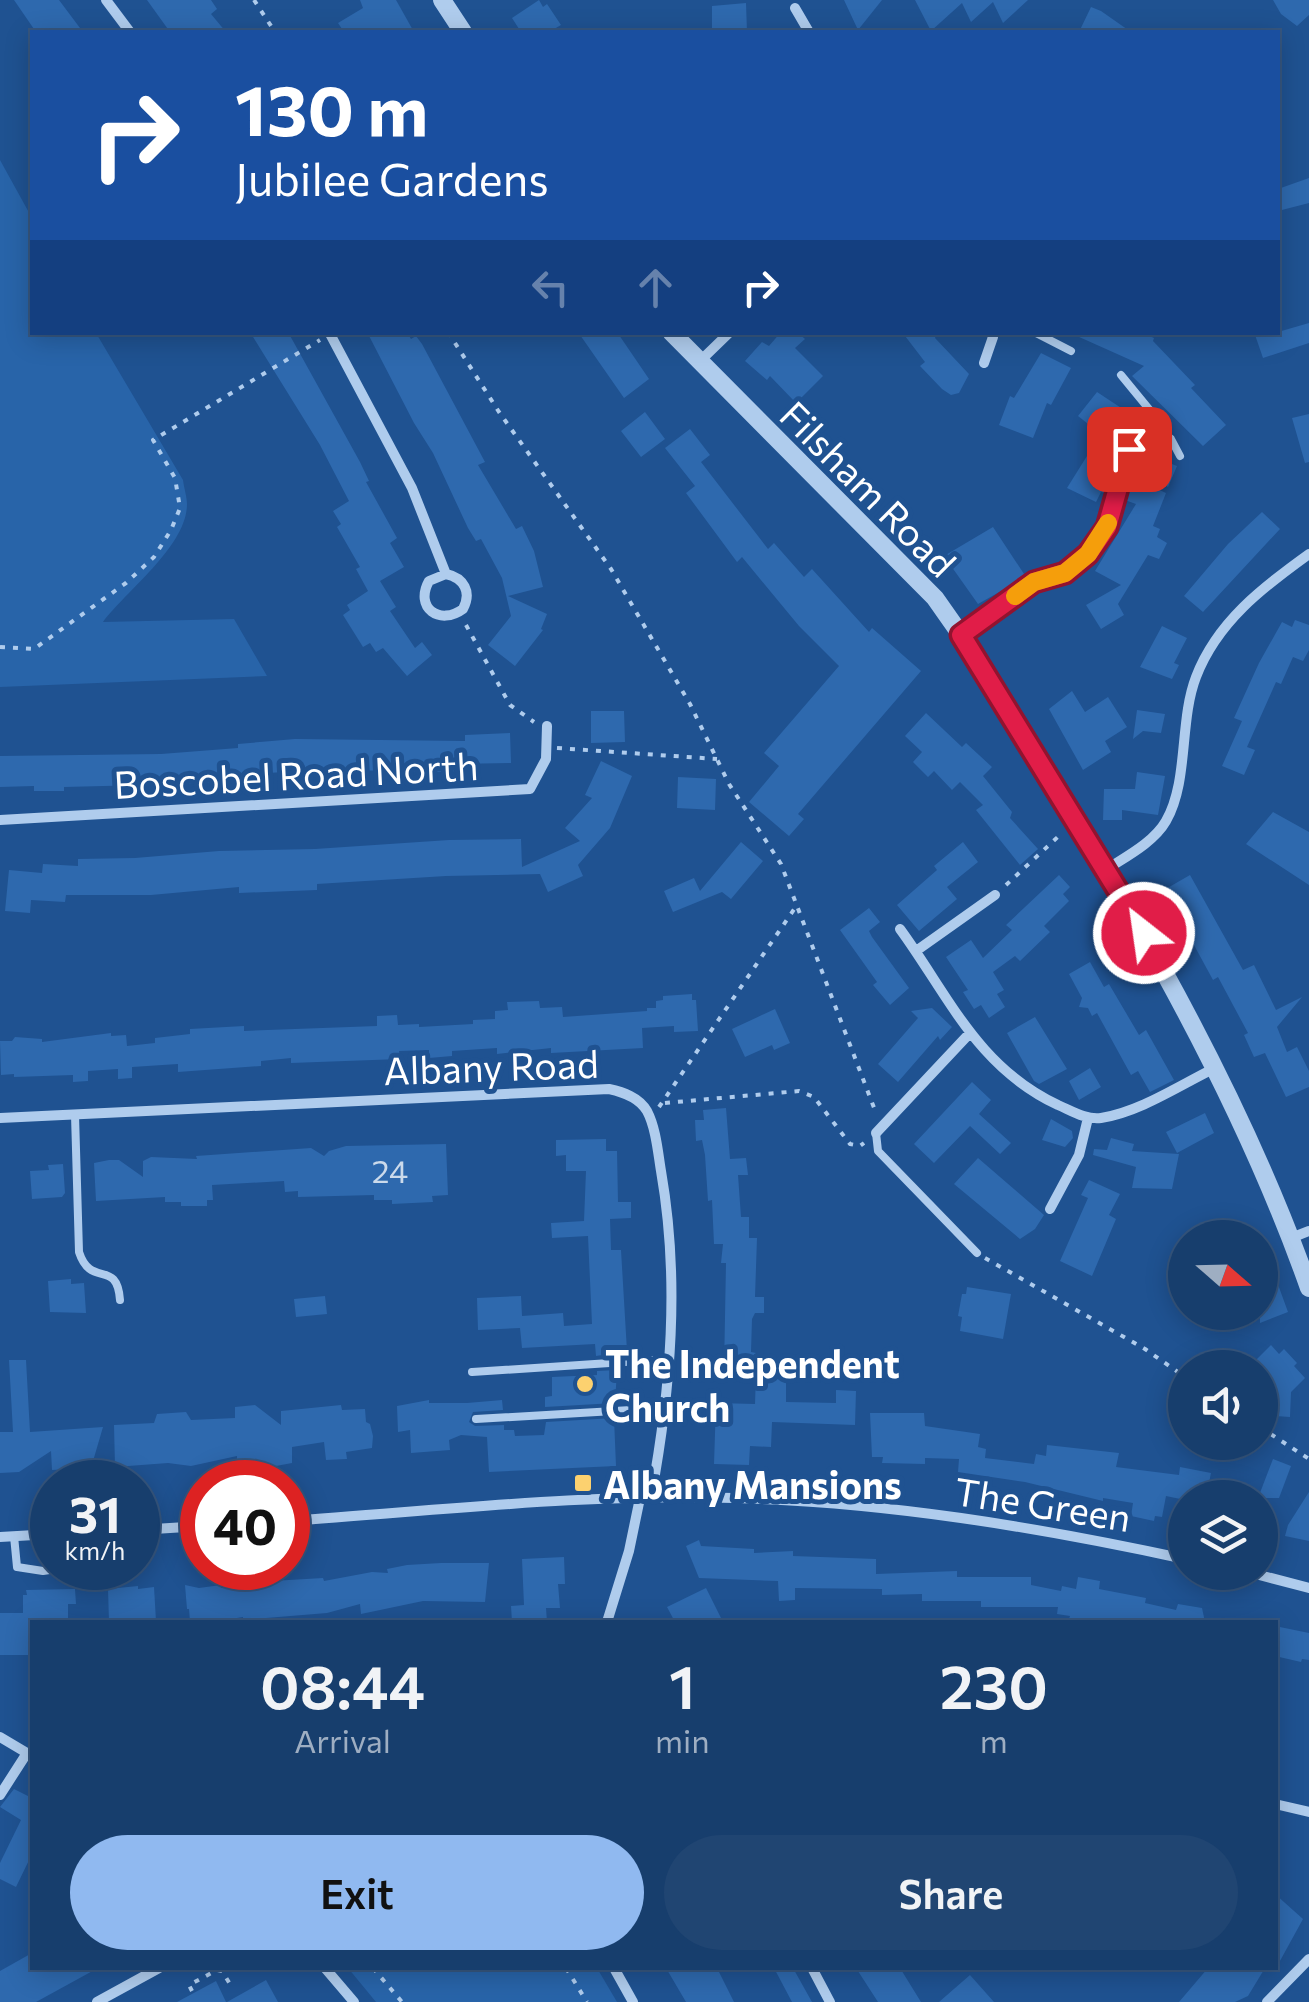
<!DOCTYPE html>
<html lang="en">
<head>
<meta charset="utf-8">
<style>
  body { margin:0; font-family:Commissioner,sans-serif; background:#204572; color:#f1f3f6; height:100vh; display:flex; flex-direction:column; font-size:38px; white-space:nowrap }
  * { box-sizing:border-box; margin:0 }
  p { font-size:32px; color:#9eaec2 }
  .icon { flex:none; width:55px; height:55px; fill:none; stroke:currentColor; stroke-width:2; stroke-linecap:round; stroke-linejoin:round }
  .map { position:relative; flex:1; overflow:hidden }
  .drawer { position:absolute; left:30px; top:1620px; width:1248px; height:350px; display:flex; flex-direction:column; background:#173e6d; border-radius:0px; box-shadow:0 5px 25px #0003,0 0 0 2px #365780 }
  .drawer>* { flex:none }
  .hud { position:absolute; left:30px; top:30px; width:1250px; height:305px; border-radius:0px; box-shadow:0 5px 25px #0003,0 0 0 2px #365780; background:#1a4fa0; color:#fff; overflow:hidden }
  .needle { width:65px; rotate:110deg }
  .buttons { position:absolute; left:1168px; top:1220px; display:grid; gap:20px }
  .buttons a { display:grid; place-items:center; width:110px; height:110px; border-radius:50%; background:#173e6d; box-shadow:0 5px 25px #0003,0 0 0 2px #365780; font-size:50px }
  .speed { position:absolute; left:30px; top:1460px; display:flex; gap:20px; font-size:50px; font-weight:700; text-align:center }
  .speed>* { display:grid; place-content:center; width:130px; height:130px; border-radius:50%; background:#173e6d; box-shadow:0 5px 25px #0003,0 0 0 2px #365780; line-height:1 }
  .speed small { font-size:25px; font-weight:400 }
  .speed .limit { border:15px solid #d22; background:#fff; color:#111 }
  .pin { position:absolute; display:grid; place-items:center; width:85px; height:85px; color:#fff; margin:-42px; border-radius:20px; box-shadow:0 5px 15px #0006 }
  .me { position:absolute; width:110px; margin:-55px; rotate:330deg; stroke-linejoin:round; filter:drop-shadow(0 0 8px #0008) }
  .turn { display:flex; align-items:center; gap:35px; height:210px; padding:0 40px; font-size:45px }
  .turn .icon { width:130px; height:130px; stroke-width:2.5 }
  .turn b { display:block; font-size:70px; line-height:85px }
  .lanes { display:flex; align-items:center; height:95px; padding:0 40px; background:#0003; justify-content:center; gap:50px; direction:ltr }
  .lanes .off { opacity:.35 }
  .eta { display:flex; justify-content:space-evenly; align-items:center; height:170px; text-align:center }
  .eta b { font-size:60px; font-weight:600; line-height:70px }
  .primary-button { display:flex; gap:20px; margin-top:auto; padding:20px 40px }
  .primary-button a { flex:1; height:115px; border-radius:60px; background:#90b9f0; color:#111; font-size:40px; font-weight:600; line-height:115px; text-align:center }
  .primary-button a+a { background:#204572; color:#f1f3f6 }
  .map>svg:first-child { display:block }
  .green { fill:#2864a9 }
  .building { fill:#2e69ae }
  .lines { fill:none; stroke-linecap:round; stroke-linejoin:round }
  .path { stroke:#afcced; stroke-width:4; stroke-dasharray:5 8; stroke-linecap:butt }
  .service { stroke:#afcced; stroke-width:8 }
  .minor { stroke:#afcced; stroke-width:10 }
  .tertiary { stroke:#afcced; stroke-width:18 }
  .route-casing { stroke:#92132f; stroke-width:25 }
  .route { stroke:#e11d48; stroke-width:18 }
  .slow { stroke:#f59e0b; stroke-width:18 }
  .poi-dot { fill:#fcd16f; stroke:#1f5291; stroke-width:4 }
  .labels { text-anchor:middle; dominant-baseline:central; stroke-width:10; stroke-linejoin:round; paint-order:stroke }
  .number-label { font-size:32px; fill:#cbdaeb }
  .street-label { font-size:38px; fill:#fff; stroke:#1f5291 }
  .poi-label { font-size:38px; font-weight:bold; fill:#fff; stroke:#1f5291; text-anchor:start }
</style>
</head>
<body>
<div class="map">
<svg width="1309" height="2002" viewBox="0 0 1309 2002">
  <rect width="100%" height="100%" fill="#1f5291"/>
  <!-- green -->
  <path class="green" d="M0,160L32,218V332L96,333L183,480C184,488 187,497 187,504C187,546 127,590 103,622L234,619L267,676L0,687Z
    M348,1968H597L617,2002H376Z"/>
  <!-- building -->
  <path class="building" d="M14,0H59L83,32H36Z
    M147,0H211L217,9L211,14L226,32H170Z
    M360,0H396L414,32H344L338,23L363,8Z
    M539,0L543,7L547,4L561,25L549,32H521L512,18Z
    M844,0H882L858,30Z
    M915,0H1028L1003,23L993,2L971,22L962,3L931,31Z
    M1273,0H1309V15L1297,26L1281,14Z
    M746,3L747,32H712V6Z
    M1091,7L1101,11L1131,32H1079Z
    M1309,178V203L1278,211V189Z
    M1309,323V343L1263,358L1254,332H1278Z
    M250,332H288L360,462L369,481L366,482L397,538L390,543L404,567L380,581L396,607L390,611L415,648L422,642L432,655L407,676L383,648L376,652L370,643L363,647L343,615L350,610L347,605L368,591L356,569L360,567L337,527L341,524L333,511L349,501L320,445Z
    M367,332H407L411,339L416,336L422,344L485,462L478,465L516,529L522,526L534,551L543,587L508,596L547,614L541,629L543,630L515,666L488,645L511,616L502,578L481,539L476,541L468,528L433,453L414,423Z
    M578,332H617L649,379L624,398Z
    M781,332H797L805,339L795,348L823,376L796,403L770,376L767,380L745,361L762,342L769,346Z
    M902,332H937L935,338L969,374L959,393L951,395L942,389L920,366L925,362Z
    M1068,332H1140L1154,338L1153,341L1195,385L1191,388L1226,425L1203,446L1132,376L1144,366Z
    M1041,353L1071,368L1051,405L1047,403L1033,438L999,425L1010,396L1014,398Z
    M1097,392L1141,421L1120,449L1078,416Z
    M645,412L665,439L641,457L621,431Z
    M1309,414V462L1305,463L1292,418Z
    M690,429L710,455L701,462L768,549L774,543L804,577L812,569L869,632L872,628L921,671L798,814L804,819L789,836L749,802L779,766L764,753L839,666L799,626L742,557L737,562L686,493L695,486L665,448Z
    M1139,451L1177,466L1168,487L1134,460Z
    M1087,456L1113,468L1106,493L1101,492L1096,502L1067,488Z
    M1129,476L1166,493L1153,526L1160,529L1157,537L1167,543L1159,559L1148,555L1118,604L1124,615L1101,629L1086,605L1121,585L1095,571L1136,504L1122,499Z
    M1262,512L1280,529L1203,612L1184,596L1228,544Z
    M993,527L1026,577L978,604L944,556Z
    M1295,620L1309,625V650L1303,661L1293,657L1281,684L1276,682L1247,747L1255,750L1244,775L1222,766L1242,721L1234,718L1259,663L1282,622L1292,627Z
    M1162,626L1187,638L1174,663L1179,665L1172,679L1140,667Z
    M1072,691L1085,712L1108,697L1127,727L1105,741L1111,752L1083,770L1049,709Z
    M1137,710L1165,714L1161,733L1143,731L1133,739Z
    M591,711H624L625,742L591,743Z
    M926,713L962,747L966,743L992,767L983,776L1012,812L1010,818L1038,849L1020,865L976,810L983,805L960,782L952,790L934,771L928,777L913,762L922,752L905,736Z
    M510,733L511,763L454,764V772L284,769L285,772L230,775L231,781L184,784L64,787V791H34V786L0,787V756L161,754L238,748V744L295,739L465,741V735Z
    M601,761L632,776L610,828L578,865L583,876L548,892L540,874L446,876L317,884V890L239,893V887L151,895H66L65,902L31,900L30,913L5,911L9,870L42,873L43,864L78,866V859L135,858L219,851L315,849L449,840L521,839L522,867L580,841L565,828L592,798L585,795Z
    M1137,772L1165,776L1158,815L1122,810V820H1103L1104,789H1135Z
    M678,777L716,779L715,810L677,808Z
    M1273,812L1309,832V885L1246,844Z
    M741,842L763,861L731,899L722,892L673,912L664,891L694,878L700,891Z
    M963,842L978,862L947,887L957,899L919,931L897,905L937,870L934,866Z
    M1059,875L1070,887L1063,894L1069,901L1044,926L1050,932L1020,961L1015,956L993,972L1004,990L997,994L1005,1007L989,1018L981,1005L974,1009L963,992L968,990L946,957L971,940L983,958L1012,930L1006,925Z
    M1190,875L1243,970L1254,965L1276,1010L1302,997L1277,1027L1287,1052L1297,1047L1309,1071V1087L1286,1097L1265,1053L1254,1057L1244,1035L1248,1033L1218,977L1213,980L1164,890Z
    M869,908L880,922L869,931L872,937L909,988L890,1005L873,985L877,982L840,930Z
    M1090,962L1104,987L1109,984L1139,1035L1146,1030L1174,1080L1150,1092L1138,1071L1131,1075L1097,1013L1092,1016L1088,1008L1079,1007L1082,998L1069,974Z
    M692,994V1000H696L698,1031L674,1032V1026L642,1028L643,1048L551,1053V1048L497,1054V1048L452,1051V1056L429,1058V1050L399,1051L400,1059L291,1063V1058L261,1061V1066L178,1072V1064L132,1067V1078L118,1079V1069L88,1071V1081L73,1082V1075L14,1077V1074L1,1075L0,1041H12L15,1037L42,1039V1042L111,1033V1036L126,1035L127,1046L155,1043V1038L190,1034V1029L244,1026V1031L377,1026V1016L397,1015L398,1025L419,1024V1027L473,1024V1020L495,1019V1011L508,1010L507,1002L539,1001L540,1008L562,1007L563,1017L647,1011V1008H656V1001L663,1000V996Z
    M932,1008L952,1027L940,1040L938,1036L898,1082L878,1064L918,1018L911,1011Z
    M775,1009L790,1043L774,1050L772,1045L745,1057L732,1029Z
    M1035,1017L1067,1069L1039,1084L1034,1081L1007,1033Z
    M1090,1068L1101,1087L1079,1100L1069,1081Z
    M972,1082L991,1100L979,1114L1011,1143L1000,1154L970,1126L934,1163L914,1144Z
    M726,1108L730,1159L746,1158L748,1175H738L741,1217H749V1238H757L755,1297H764V1313H755L752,1319L751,1352L756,1353V1374H730V1370H724L726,1263H721L723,1244H714L712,1200L708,1201L705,1155L702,1140L696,1141L695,1120H704L703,1110Z
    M1205,1113L1214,1133L1177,1153L1166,1132Z
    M1051,1119L1072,1131L1073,1138L1065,1147L1042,1140Z
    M1111,1138L1134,1144L1132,1151L1179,1154L1172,1189L1132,1188L1136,1167L1093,1155L1094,1149L1107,1150Z
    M606,1139V1151H617L618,1202H631V1218L610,1219L611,1250H621L627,1351L596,1356L595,1344L522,1348L520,1328L478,1330L477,1298L521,1296L522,1316L563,1313L564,1326L592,1324L588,1236L552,1238L551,1223L584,1221L586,1171H566V1155L556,1156V1140Z
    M446,1144L448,1195L432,1196L433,1202L392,1204V1200H374V1195L298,1197V1191L285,1192L284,1181L212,1185L213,1200H207V1206H181V1202H165V1197L96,1201L94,1163L109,1160H119L143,1177V1161L151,1157L197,1159L196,1156L311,1148L324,1156L329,1151L346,1146Z
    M978,1158L1044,1215L1035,1229L1020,1239L954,1184Z
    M63,1164L65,1193L62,1197L32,1199L30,1171L49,1170L48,1165Z
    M1089,1180L1120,1194L1109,1215L1116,1219L1092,1276L1060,1261L1088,1198L1081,1195Z
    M71,1279V1284L84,1283L86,1313L50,1312L48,1281Z
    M1276,1279L1288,1312L1260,1323V1284Z
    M967,1287L1011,1294L1003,1339L960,1331L962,1317L958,1316L962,1294H966Z
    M325,1296L327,1314L296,1317L294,1299Z
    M1271,1345L1279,1354L1284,1349L1297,1363L1294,1366L1305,1378L1291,1392L1290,1417L1275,1416V1408L1260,1392V1368H1248Z
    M9,1360H26L30,1432L103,1427L91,1468L52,1470L51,1451L19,1472L0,1473V1432H13Z
    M617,1370L615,1403L545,1407V1397L552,1396V1377L597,1375V1371Z
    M756,1373H786V1402L836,1403V1390L856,1391L855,1425L772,1422L771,1447L750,1446L749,1465L714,1464L716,1403L755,1404Z
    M429,1400V1403H467L502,1400L503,1410L473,1412L469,1422L475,1426L504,1425V1430H514L515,1436L544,1435L546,1422L614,1418L616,1466L489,1472L487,1437L461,1435L449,1440L450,1450L411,1453L410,1430L398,1432L397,1406Z
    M255,1405L281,1425V1411L341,1405L342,1410L365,1409L366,1422L370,1424L373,1436L372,1448L346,1452L347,1459L326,1460L324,1442L292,1447V1463L276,1466L237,1464V1456L191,1466L168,1463L115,1467L114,1425L154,1423L157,1414L186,1412L191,1420L235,1418V1407Z
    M870,1413H924L925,1426L980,1434L978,1447L986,1449L985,1458L1034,1464L1036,1454L1046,1456L1047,1445L1119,1453L1116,1467L1179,1475L1180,1467L1211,1473L1206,1498L1185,1500L1166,1496L1162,1517L1155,1516L1154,1521L1131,1516L1133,1503L1103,1498V1501L1025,1482L958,1472L959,1459L925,1458V1464L882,1463L883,1457H872Z
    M1273,1459L1291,1466L1279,1498H1258Z
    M1309,1492V1541L1285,1536L1288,1525Z
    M699,1540L701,1546L754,1549V1553L793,1551V1556L876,1559V1574L957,1571V1577H1031V1585L1061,1591L1062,1586L1076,1589L1078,1577L1100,1581L1099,1589L1146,1598L1145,1603L1176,1610L1178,1604L1202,1608L1205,1622H1068L1070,1616L1057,1614L1058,1607H981V1601H922V1594L882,1595V1589L795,1588V1600L779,1601L778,1581L699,1578L686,1546Z
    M564,1557L565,1584H558L560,1608H546L547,1622H512L511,1606L524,1605L522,1559Z
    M441,1563H489L485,1602L423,1601L361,1614L360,1604L327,1613L243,1620V1617L212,1622H190L189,1609H187L185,1585L199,1588L221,1585V1588L272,1581L323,1578L324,1581L372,1572L388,1573L387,1569L407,1565Z
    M138,1586V1589L154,1587L156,1621L109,1622L108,1589Z
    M706,1588L723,1622H675L667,1607Z
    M75,1589L76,1604H68V1619H62V1622H32V1655H0V1613H23V1595H27L26,1590Z
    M1275,1626L1309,1633V1660L1302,1659L1301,1662L1275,1656Z
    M14,1789L32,1798V1854L16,1887L0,1879V1863L21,1820L0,1807Z
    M1275,1894L1303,1919L1275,1970Z
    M32,1953V1968H98L36,2002H0V1971Z
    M666,1968H717L734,2002H686Z
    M774,1968H793L812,2002H792Z
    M856,1968H900L921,2002H878Z
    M1208,1968H1265L1248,1996L1235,2002H1179Z
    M970,1975L994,2002H939Z
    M266,1980L278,2002H227Z
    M216,1981L226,2002H177Z"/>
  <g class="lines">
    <!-- path -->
    <path class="path" d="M254,0L275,32
      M448,332L499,412L611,569L690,704L729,784L781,864L876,1113
      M466,625L510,705L534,722
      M0,647L34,649L126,583L154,557L171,530L180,508L175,478L153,440L320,340
      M557,748L717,759
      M1006,885L1061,834
      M665,1103L799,1091L814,1097L850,1144L860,1146L864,1143
      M659,1107L797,905
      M985,1258L1145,1349L1185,1377
      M1260,1427L1309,1459
      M373,1968L402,2002
      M566,1968L587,2002
      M192,1991L189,1985L217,1970L222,1971L230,1984"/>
    <!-- service -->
    <path class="service" d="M1034,332L1071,351
      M1121,375L1153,414L1152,424L1171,439L1180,456
      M75,1115L79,1252C91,1289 117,1258 120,1300
      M876,1133L878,1151L977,1253
      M472,1372L670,1359
      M476,1419L665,1408
      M14,1536L17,1567L43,1571L63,1568"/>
    <!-- minor -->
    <path class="minor" d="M106,0L130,32
      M795,8L809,32
      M329,332L412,488L446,574C464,578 472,592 463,609C440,626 414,608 429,581L446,574
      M698,363L730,332
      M984,363L993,337L990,332
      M961,635L1034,582L1065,573L1088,554L1107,527L1117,482L1129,449L1152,424
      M0,820L530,789L546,759L547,726
      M1107,869C1127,856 1154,842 1166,821C1189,781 1179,721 1196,677C1217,622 1263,587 1309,554
      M900,929C949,996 977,1067 1058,1105C1072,1111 1086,1120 1101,1118C1140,1112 1180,1085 1215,1068
      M916,951L995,895
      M0,1118L609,1089C623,1092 639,1097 647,1111C656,1128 658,1153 661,1171C680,1280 671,1389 651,1497
      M876,1133L969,1034
      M1050,1209L1079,1155L1088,1118
      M1291,1238L1309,1231
      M288,1521C436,1511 586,1493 734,1498C886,1502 1037,1527 1185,1559
      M138,1530L202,1526
      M0,1537L52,1534
      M1248,1572L1309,1588
      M607,1622L629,1551L640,1498
      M0,1737L32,1756
      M0,1795L27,1753
      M1275,1804L1309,1812
      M325,1968L354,2002
      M614,1968L633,2002
      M812,1968L830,2002
      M97,2002L159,1968
      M1267,2002L1309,1959"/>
    <!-- tertiary -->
    <path class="tertiary" d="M442,0L463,32
      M671,332L935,598L961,635C1092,845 1226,1053 1309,1288"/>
  </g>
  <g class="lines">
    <defs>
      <path id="route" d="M1129,449L1107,527L1088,554L1065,573L1034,582L961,635L1144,933"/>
    </defs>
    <!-- route casing -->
    <use href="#route" class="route-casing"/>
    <!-- route -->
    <use href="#route" class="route"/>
    <!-- slow -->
    <path class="slow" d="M1015,596L1034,582L1065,573L1088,554L1108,523"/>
  </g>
  <!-- markers -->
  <g class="poi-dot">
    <circle cx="585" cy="1384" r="10"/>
    <rect x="573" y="1473" width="20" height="20" rx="5"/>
  </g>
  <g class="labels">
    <!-- number labels -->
    <g class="number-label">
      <text x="390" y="1170">24</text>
    </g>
    <!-- street labels -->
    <g class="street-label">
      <text transform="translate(869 488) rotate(45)">Filsham Road</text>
      <text transform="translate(296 774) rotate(-3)">Boscobel Road North</text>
      <text transform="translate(491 1066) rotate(-2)">Albany Road</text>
      <text transform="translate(1043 1503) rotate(9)">The Green</text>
    </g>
    <!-- poi labels -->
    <g class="poi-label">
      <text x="605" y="1362">The Independent<tspan x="605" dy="44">Church</tspan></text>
      <text x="603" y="1483">Albany Mansions</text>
    </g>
  </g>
</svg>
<div class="buttons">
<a><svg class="needle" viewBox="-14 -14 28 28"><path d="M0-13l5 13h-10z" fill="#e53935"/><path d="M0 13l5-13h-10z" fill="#9eaec2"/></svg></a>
<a><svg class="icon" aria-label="sound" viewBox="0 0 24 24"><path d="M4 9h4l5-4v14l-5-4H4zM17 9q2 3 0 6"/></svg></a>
<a><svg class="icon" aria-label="layers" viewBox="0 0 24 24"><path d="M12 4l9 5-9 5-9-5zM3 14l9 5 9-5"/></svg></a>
</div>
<div class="speed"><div>31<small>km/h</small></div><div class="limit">40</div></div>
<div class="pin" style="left:1129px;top:449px;background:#d93025"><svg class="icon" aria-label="arrive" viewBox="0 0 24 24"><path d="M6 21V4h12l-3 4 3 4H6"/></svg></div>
<svg class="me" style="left:1144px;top:933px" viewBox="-20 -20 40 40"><circle r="17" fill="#e11d48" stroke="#fff" stroke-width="3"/><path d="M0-11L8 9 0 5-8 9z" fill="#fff"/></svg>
<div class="hud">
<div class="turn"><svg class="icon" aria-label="right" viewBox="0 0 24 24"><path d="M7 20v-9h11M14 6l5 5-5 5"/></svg><div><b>130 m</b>Jubilee Gardens</div></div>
<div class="lanes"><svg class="icon off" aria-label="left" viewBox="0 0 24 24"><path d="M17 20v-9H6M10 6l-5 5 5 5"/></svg><svg class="icon off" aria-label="ahead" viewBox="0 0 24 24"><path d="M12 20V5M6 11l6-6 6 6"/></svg><svg class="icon" aria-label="right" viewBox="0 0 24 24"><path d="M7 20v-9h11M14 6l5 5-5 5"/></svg></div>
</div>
<section class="drawer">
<div class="eta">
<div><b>08:44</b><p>Arrival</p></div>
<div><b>1</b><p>min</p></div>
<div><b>230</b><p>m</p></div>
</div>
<div class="primary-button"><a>Exit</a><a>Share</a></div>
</section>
</div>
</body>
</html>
